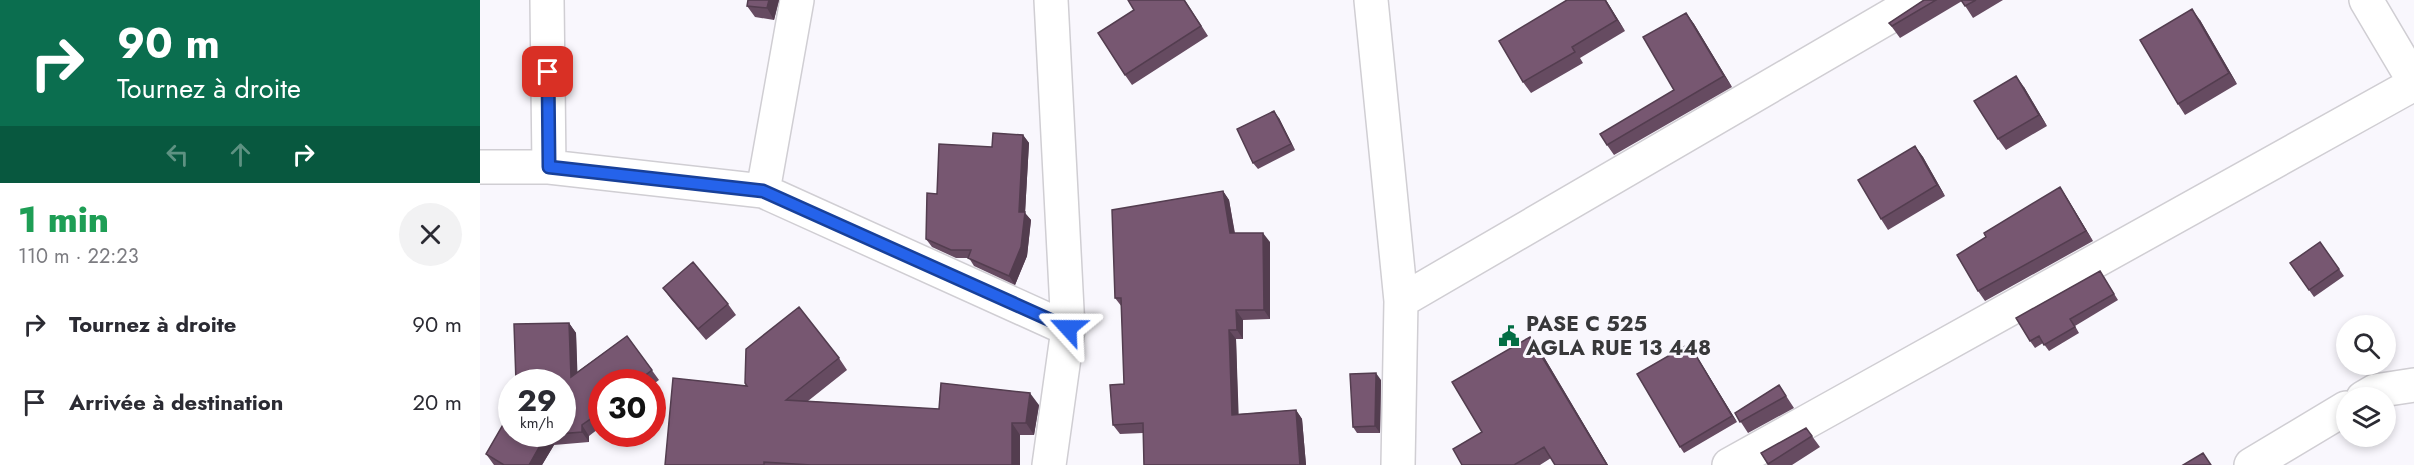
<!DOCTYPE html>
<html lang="fr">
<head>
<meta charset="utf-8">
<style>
  body { margin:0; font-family:Jost,sans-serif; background:#f2f2f3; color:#2b2b33; height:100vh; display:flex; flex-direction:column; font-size:22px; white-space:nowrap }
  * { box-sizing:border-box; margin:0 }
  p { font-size:20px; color:#7c7c81 }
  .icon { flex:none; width:33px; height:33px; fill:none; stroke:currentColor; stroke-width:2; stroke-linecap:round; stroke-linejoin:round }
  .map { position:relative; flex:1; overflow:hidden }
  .panel { display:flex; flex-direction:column; background:#fff; width:480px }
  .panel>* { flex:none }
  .guide { background:#0b6e4f; color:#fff; overflow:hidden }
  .controls { position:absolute; left:1856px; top:315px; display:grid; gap:12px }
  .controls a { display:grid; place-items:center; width:60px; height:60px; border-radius:50%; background:#fff; box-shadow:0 3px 9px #0003; font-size:30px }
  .speed { position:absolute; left:18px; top:369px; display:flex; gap:12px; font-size:30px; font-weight:700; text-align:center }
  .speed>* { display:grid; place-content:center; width:78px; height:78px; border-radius:50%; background:#fff; box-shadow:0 3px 9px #0003; line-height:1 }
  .speed small { font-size:15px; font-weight:400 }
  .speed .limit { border:9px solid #d22; background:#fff; color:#111 }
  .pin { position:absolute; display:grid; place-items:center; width:51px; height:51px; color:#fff; margin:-26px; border-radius:12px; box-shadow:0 3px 9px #0006 }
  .me { position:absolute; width:66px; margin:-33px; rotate:294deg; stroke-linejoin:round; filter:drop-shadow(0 0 4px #0008) }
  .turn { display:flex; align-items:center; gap:21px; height:126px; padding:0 18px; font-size:27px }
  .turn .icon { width:78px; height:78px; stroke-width:2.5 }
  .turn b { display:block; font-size:42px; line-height:51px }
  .lanes { display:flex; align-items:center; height:57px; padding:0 18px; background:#0003; justify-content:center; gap:30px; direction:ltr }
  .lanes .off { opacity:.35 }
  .round { display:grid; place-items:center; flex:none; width:63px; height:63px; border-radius:32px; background:#f2f2f3 }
  .head { display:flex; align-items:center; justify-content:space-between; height:102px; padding:0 18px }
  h1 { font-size:36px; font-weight:800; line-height:45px; color:#1e9e55 }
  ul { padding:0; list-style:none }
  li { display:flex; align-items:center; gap:18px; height:78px; padding:0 18px }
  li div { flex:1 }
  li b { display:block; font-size:22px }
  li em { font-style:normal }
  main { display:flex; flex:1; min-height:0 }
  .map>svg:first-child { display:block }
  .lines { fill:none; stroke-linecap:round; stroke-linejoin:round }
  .minor-casing { stroke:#d0ced3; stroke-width:36 }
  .minor { stroke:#fff; stroke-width:33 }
  .wall { fill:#664b61 }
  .shaded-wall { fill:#533d4f }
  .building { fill:#775771; stroke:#533d4f; stroke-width:1.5 }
  .route-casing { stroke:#184099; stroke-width:15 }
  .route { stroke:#2563eb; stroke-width:10 }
  .labels { text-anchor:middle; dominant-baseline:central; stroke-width:6; stroke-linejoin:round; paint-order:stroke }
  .poi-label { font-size:21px; font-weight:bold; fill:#38383a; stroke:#f9f7fd; text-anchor:start }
</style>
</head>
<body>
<main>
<section class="panel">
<div class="guide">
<div class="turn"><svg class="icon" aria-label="right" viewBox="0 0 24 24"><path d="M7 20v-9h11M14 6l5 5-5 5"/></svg><div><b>90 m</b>Tournez à droite</div></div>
<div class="lanes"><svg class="icon off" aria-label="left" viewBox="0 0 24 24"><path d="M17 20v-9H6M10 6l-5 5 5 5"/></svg><svg class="icon off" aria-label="ahead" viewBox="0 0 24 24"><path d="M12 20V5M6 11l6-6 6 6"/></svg><svg class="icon" aria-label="right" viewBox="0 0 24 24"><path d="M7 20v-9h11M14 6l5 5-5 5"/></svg></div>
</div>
<div class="head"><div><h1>1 min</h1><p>110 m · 22:23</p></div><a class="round"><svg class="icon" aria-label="close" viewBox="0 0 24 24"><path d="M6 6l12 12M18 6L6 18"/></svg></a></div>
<ul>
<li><svg class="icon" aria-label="right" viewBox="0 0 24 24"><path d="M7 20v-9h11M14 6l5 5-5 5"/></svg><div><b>Tournez à droite</b></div><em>90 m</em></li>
<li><svg class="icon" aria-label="arrive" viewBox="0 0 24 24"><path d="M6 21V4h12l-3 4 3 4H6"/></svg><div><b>Arrivée à destination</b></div><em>20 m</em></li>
</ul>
</section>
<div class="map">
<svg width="1934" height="465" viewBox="0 0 1934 465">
  <rect width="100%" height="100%" fill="#f9f7fd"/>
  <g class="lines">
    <defs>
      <path id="minor" d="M67,0L69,167
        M891,0L921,301L918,465
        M1886,0L1934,81
        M0,167H69L283,191L588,329
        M283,191L317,0
        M921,301L1438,0
        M1883,398L1895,391L1934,385
        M569,465L588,329L571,0
        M1249,465L1934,84
        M1771,465L1866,408"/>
    </defs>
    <!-- minor casing -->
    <use href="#minor" class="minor-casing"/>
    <!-- minor -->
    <use href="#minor" class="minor"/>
  </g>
  <!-- wall -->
  <path class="wall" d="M268,0H299L294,20L275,17L267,6Z
    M705,0L728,36L652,85L645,75Z
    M1087,0H1126L1145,31L1100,58L1103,63L1051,93L1043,82Z
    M1444,0H1523L1493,18L1482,1L1420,38L1409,23Z
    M1206,13L1214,24L1252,87L1134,155L1127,145L1194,90Z
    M1720,20L1757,84L1705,115L1698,104Z
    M1544,87L1567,126L1526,150L1518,139Z
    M799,118L815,150L778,169L773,163Z
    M543,135L549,143L545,213L551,220L547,256L535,285L494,266L489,258H476L452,247L446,239L457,194L512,147Z
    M1435,146L1443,157L1465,196L1408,230L1401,219Z
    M1580,187L1587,198L1613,241L1505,301L1498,291L1506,237Z
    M743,191L749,200L755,233L790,242V319L763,320V339H756L758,414L816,410L822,419L826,465H664L663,433L640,434L633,425L644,384L642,307L635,298Z
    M1840,242L1864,276L1834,297L1810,263Z
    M1620,271L1638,300L1595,326L1599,333L1569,351L1563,343L1555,348L1550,341Z
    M183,288L248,304L256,315L226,340L191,299Z
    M89,323L96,333L97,372L147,336L179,380L172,385V382H122V426L109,436V442L74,445L62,465H14L6,454Z
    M1209,344L1257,422L1204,453L1200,447Z
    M1058,347L1128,465H1075L1071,458L1060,465H982L1002,432Z
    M359,358L367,370L328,401L459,409L559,405L554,435H540V465H185L267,386Z
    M901,380L900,433H877L873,427Z
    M1299,385L1314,408L1268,433L1255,413Z
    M1326,428L1340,447L1312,465H1288L1281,453Z"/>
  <!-- shaded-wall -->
  <path class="shaded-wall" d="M289,0H299L294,20L287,8Z
    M1125,0H1126L1145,31L1137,20Z
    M1712,9L1720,20L1757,84L1749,73Z
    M1206,13L1214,24L1252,87L1244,76Z
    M1536,76L1544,87L1567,126L1559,115Z
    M794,111L799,118L815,150L811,144Z
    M543,135L549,143L545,213L551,220L547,256L535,285L529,276L539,212Z
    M1435,146L1443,157L1465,196L1457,185Z
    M1580,187L1587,198L1613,241L1606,231Z
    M743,191L749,200L756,242L750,233Z
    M783,233L790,242V319L784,310Z
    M756,310L763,320V339L757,330Z
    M89,323L96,333L98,387L91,377Z
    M749,330L756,339L759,424L752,415Z
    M1050,337L1058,347L1128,465H1127Z
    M1209,344L1213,350L1257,422L1252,416Z
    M896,373L901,380L900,433L895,426Z
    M550,393L559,405L554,435L546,423Z
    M816,410L822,419L826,465H820Z
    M532,423L540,435V465H532Z
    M102,425L109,436V442L102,432Z
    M66,435L74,445L62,465H49Z"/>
  <!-- building -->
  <path class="building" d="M268,0H289L287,8L267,6Z
    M648,0H704L721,26L645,75L618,33L654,10Z
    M1087,0H1125L1137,20L1092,47L1095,52L1043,82L1019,41Z
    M1444,0H1456L1412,26L1409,23Z
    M1481,0H1496L1485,6Z
    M1712,9L1749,73L1698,104L1660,40Z
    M1206,13L1244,76L1127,145L1120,134L1194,90L1163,37Z
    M1536,76L1559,115L1518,139L1494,101Z
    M794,111L811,144L773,163L757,129Z
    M513,133L543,135L539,212H545L541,247L529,276L488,258L491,250H471L446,239L447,193L457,194L459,144L512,147Z
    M1435,146L1457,185L1401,219L1378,180Z
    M1580,187L1606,231L1498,291L1477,255L1506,237L1504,233Z
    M743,191L750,233H783L784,310H756L757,330H749L752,415L816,410L820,465H664L663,423L633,425L630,385L644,384L641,298H635L632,210Z
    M1840,242L1859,269L1829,290L1810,263Z
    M213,262L248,304L218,329L183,288Z
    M1620,271L1634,294L1590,319L1595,327L1564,345L1559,336L1550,341L1536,318Z
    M319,307L359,358L306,400L459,409L461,383L550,393L546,423H532V465H331L284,462V465H185L193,378L267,386L265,383L266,349Z
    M89,323L91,377L147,336L172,370L163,377H166L159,382H122V411L102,425V432L66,435L49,465H24L6,454L32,409V434H82V382H36L34,324Z
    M1050,337L1127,465H1075L1064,447L1034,465H982L973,449L1002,432L972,382Z
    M1209,344L1252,416L1200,447L1157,374Z
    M896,373L895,426L873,427L870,374Z
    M1299,385L1306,396L1260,422L1255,413Z
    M1326,428L1332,436L1288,464L1281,453Z
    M1723,453L1731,465H1703Z"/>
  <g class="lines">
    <defs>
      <path id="route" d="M68,72L69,167L283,191L588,328"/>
    </defs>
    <!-- route casing -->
    <use href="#route" class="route-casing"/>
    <!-- route -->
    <use href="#route" class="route"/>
  </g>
  <!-- icons -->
  <defs>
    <symbol id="civic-bare" viewBox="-9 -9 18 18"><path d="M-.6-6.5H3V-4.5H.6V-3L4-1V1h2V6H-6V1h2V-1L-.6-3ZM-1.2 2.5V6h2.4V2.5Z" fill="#036d44" stroke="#f9f7fd" stroke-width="2.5" paint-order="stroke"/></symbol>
  </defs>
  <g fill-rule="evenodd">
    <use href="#civic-bare" x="1014" y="321" width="30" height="30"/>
  </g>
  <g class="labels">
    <!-- poi labels -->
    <g class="poi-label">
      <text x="1046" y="324">PASE C 525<tspan x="1046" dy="24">AGLA RUE 13 448</tspan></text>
    </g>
  </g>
</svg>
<div class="controls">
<a><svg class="icon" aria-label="search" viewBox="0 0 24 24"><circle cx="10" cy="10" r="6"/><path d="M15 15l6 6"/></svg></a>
<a><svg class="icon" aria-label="layers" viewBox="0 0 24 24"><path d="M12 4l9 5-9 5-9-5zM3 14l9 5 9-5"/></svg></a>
</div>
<div class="speed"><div>29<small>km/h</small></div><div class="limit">30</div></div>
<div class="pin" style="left:68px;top:72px;background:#d93025"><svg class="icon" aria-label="arrive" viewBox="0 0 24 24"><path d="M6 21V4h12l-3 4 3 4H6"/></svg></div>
<svg class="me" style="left:588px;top:328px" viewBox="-20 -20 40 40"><path d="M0-17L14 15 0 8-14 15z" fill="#2563eb" stroke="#fff" stroke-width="4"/></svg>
</div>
</main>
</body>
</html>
